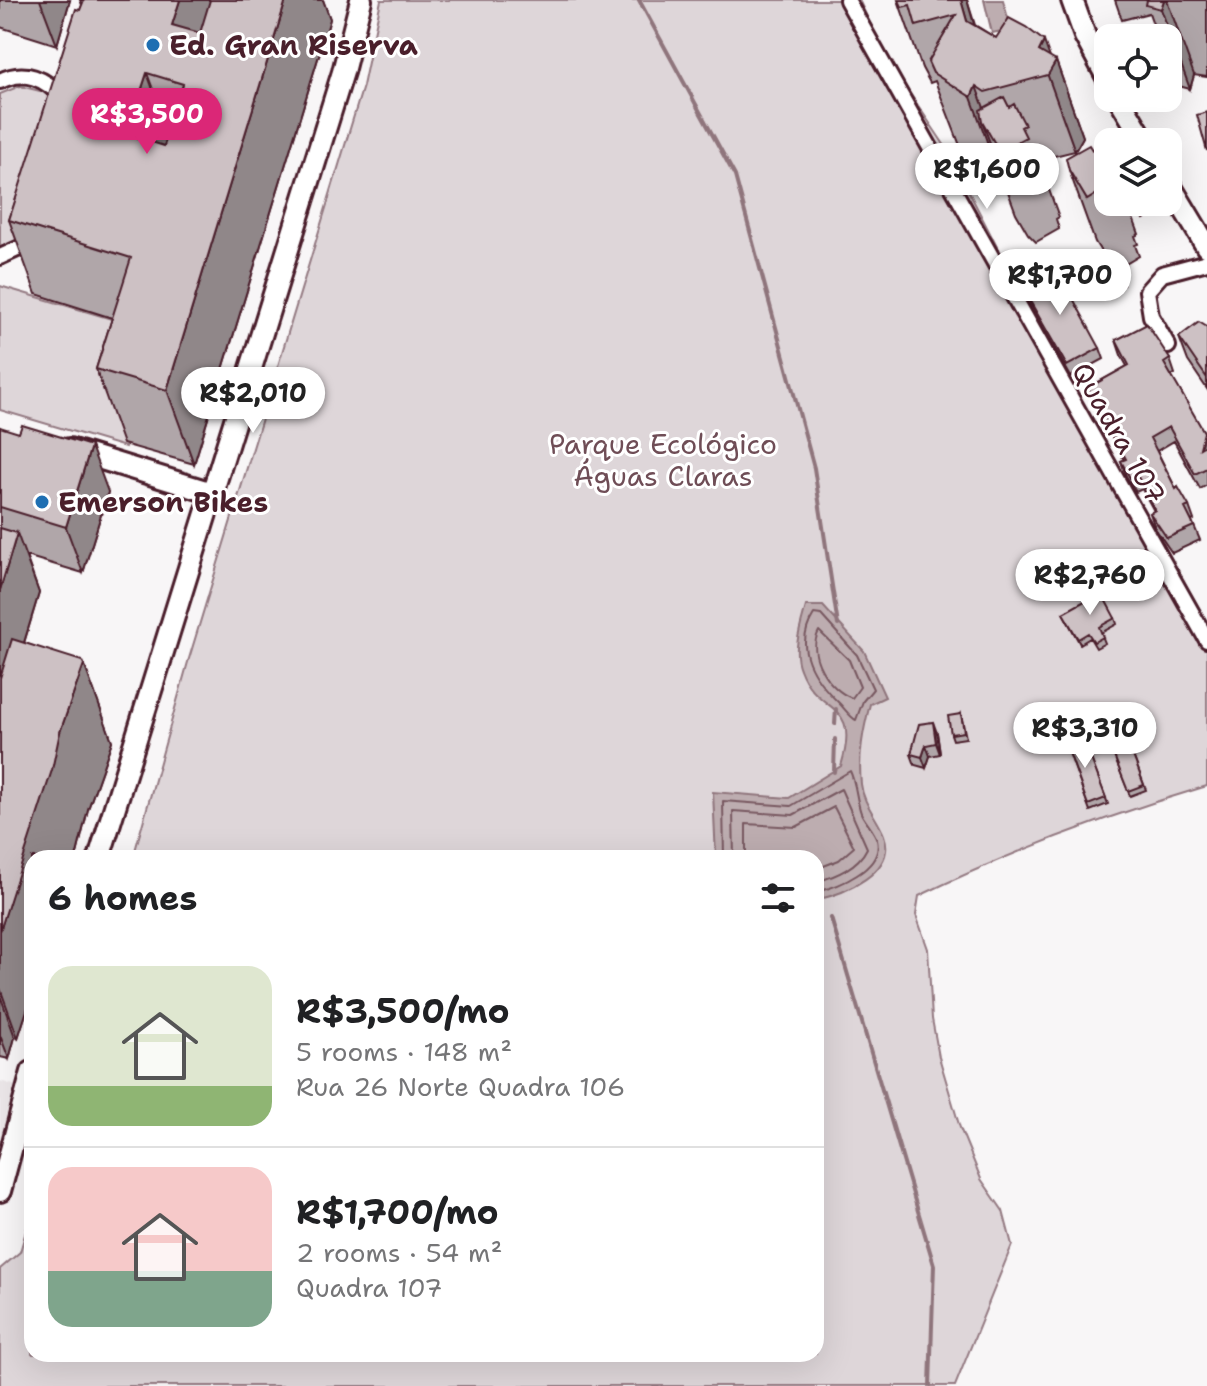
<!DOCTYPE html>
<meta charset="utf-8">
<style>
:root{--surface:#fff;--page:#f6f6f6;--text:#202124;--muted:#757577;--line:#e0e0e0;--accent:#db2777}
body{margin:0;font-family:"Shantell Sans",sans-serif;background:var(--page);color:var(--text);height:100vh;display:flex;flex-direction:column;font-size:30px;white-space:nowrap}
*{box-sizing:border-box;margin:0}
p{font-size:26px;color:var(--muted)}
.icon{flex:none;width:44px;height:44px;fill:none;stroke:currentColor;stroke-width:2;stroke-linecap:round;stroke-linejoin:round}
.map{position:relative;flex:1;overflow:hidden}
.drawer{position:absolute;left:24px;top:850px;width:800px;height:512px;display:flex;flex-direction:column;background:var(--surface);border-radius:24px;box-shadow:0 8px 32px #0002}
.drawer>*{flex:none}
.tools{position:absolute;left:1094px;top:24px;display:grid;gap:16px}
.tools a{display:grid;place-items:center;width:88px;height:88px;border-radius:16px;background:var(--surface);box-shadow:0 8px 32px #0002;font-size:40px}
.price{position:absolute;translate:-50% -68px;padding:0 18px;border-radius:28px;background:#fff;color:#222;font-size:26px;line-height:52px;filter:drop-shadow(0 2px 4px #0008)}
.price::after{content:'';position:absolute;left:50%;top:48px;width:24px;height:18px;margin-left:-12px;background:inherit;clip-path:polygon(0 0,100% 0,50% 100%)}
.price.active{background:var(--accent);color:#fff}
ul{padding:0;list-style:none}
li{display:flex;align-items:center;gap:24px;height:200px;padding:0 24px}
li+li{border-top:2px solid var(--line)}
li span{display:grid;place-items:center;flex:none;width:224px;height:160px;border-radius:24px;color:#555}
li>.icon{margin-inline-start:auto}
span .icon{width:96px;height:96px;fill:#fffc;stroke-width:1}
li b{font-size:34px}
h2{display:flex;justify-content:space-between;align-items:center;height:96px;padding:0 24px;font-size:34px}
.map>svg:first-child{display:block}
</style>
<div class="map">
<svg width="1207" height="1386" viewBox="0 0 1207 1386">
<rect width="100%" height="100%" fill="#f8f6f7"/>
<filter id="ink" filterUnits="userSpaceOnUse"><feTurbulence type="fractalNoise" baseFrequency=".0125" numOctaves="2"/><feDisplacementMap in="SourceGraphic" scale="16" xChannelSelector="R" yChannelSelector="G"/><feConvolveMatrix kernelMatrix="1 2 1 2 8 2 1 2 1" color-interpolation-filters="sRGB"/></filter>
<g filter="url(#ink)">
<!-- built -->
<path fill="#ebe6e8" d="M0 1081 20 1087 0 1148Z"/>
<!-- green -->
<path fill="#ded6d9" stroke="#947a82" stroke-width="2" d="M381 0H859L887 59 947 149 1014 280 1207 622V786C1109 815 1010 852 919 896L916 915 928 949 932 1019 939 1057 960 1128 981 1179 1003 1211 1012 1245 955 1386H0V1269L20 1252 32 1210V1354H816V858H133L188 662 363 86Z
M20 86 44 92 52 99 23 234 14 245 0 250V94Z
M0 286 159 333 125 447 0 410Z"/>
<!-- water -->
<path fill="#bdadb0" stroke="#8f747b" stroke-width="2" d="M984 0H1003L1011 29 992 33Z
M806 606H823L864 651 885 697 870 704C863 731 858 756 861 784 863 804 877 817 884 835 898 872 843 894 816 900V858H716L713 792 789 798 841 766C862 698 817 716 800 669 792 650 801 625 806 606Z"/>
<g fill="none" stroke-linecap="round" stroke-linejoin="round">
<!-- shore -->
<path stroke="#785860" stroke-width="2" d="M814 614 821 615 857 655 873 689 863 701 856 720C850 717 845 709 839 703 814 679 792 648 814 614Z
M819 631 849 660 860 687 852 698C829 690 806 655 819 631Z
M724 858 723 801 791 806 850 771C856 783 856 799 861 813 865 822 874 830 877 840 884 869 837 887 816 892
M734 858 733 811 793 815 841 789 867 848C858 867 836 876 816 882
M746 858V824L796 827 834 807 854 847 839 860 816 869"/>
<!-- stream -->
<path stroke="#8f747b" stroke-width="4" d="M639 0 735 176 814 468 838 625
M835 724 836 709
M834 772 835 739
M831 918 934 1265 930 1386"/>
<defs>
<path id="street" d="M847 0 1207 640
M0 81C24 69 46 78 62 98
M0 257 24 246 32 235
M1168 346 1151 316 1147 291 1162 274 1207 262"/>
<path id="secondary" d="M1072 0 1085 36 1108 79
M1119 98 1145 142
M1168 182 1207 247
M69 449 212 493
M99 858 343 72 361 0
M0 1191 32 1072"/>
</defs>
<!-- street casing -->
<use href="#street" stroke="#4a1f2b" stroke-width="20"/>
<!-- secondary casing -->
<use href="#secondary" stroke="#4a1f2b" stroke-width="26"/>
<!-- street -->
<use href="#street" stroke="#fff" stroke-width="14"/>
<!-- secondary -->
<use href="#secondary" stroke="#fff" stroke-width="20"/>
</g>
<!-- wall -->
<path fill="#b0a6a9" stroke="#4a1f2b" stroke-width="2" d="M0 0H70L57 45 0 27Z
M80 0H323L330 19 194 464 123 444 96 369 112 318 36 294 9 220 82 5Z
M898 0H967L975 25 996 38 1056 61 1083 137 1075 151 1038 160 1059 217 1056 219 1059 229 1036 242 1028 234 1016 213 1000 170 998 172 961 148 935 81 930 83 922 68Z
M1115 0H1207V77L1194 75 1190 89 1175 85 1168 65V38H1158L1149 13 1122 20Z
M1092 150 1108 155V202H1127L1139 234 1135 236 1138 244 1135 245 1139 256 1114 271 1121 280 1123 285 1106 295 1096 276 1113 271 1095 242 1069 170Z
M1135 202H1158L1161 209 1144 219Z
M1019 271 1042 284 1100 348 1104 359 1071 377 1030 304 1026 294 1029 293Z
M1207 327V389L1188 361 1179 337Z
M1116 340 1170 359 1175 374 1171 376 1207 440V485L1200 489 1174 441 1157 451 1176 489 1189 506 1194 520 1192 521 1200 540 1172 553 1155 528 1150 513 1154 511 1142 489 1136 492 1126 476 1121 461 1124 460 1093 402 1088 388 1127 366 1121 355Z
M0 427 108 492 83 573 26 556 39 593 24 643 84 664 112 741 88 809 76 858H32V995L18 1038 15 1037 9 1059 0 1057Z
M1063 613 1115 618 1117 624 1101 633 1105 643 1096 648 1090 638 1080 644Z
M961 714 966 738 953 740 951 734Z
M1120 721 1146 790 1130 796 1103 728Z
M937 733 940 754 930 756 926 768 915 765 911 754Z
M1082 735 1108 804 1090 811 1065 741Z"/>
<!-- shaded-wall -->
<path fill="#908789" stroke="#4a1f2b" stroke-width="2" d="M40 0H70L57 45Z
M180 0H217L204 39 172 25Z
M286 0H323L330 19 194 464 167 390Z
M961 0H967L993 90 967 21Z
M1164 0H1167L1194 75 1190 89 1161 9Z
M1044 41 1053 66 1056 61 1083 137 1075 151 1039 51Z
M147 73 174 147 154 208 127 134Z
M976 86 998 146 982 121 1000 170 998 172 971 97Z
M1204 432 1207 440V454L1200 448Z
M91 446 108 492 83 573 66 527Z
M17 533 39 593 5 705 0 691V590Z
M84 664 112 741 88 809 76 858H32V995L18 1038 0 988V931L60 732Z
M933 722 937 733 940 754 936 743Z
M926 745 930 756 926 768 922 757Z
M0 995 15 1037 9 1059 0 1035Z"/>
<!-- building -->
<path fill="#cdc1c4" stroke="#4a1f2b" stroke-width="2" fill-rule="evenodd" d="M84 0H180L172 25 200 33 210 0H286L167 390 96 369 131 258 9 220 76 9 80 10ZM147 73 183 84 164 146 127 134Z
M899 0H961L967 21 996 38 1009 18 1026 27 1044 41 1039 51 1056 61 1048 75 985 92 976 86 971 97 933 73 928 62 956 15 916 26 910 5 902 7Z
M1147 0H1164L1161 9 1146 5Z
M1004 97 1009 107 1014 104 1025 125 1021 127 1026 137 1002 150 994 142 982 121 980 110Z
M1207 112V151L1197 115Z
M1102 144 1108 155V174L1107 175 1108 187 1087 200 1069 170 1066 158 1089 145 1092 150Z
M1135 202H1158L1159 204 1142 213Z
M1031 264 1042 284 1059 280 1061 284 1064 282 1100 348 1067 366 1026 294 1031 293 1019 271Z
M1115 270 1121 280 1104 289 1096 276Z
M1199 322 1207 327V378L1179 337Z
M1147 324 1170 359 1164 363 1204 432 1200 448 1207 444V468L1195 474 1169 427 1150 438 1176 489 1178 487 1189 506 1185 508 1194 526 1167 538 1150 513 1155 510 1137 475 1130 478 1121 461 1126 459 1088 388 1129 365 1116 340Z
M22 425 91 446 66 527 0 507V427L19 433Z
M0 528 17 533 0 590Z
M1101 592 1115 618 1099 627 1103 637 1094 642 1088 633 1078 639 1063 613Z
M12 639 82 661 84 664 60 732 52 770 0 931V678Z
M961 714 964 732 951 734 948 716Z
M1120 721 1144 785 1128 791 1103 728Z
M933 722 936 743 926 745 922 757 911 754 919 724Z
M1082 735 1106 798 1088 805 1065 741Z"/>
</g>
<!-- markers -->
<g fill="#1f6fb2" stroke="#fff" stroke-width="3">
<circle cx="153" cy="45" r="8"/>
<circle cx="42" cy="502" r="8"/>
</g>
<g text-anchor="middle" stroke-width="6" stroke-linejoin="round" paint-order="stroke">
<!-- poi labels -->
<g font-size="28" font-weight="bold" fill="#4a1f2b" stroke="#fff" text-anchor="start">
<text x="169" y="55">Ed. Gran Riserva</text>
<text x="58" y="512">Emerson Bikes</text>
</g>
<!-- street labels -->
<g font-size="28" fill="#4a1f2b" stroke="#fff">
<text transform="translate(1119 433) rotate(60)" y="10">Quadra 107</text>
</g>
<!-- park labels -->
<g font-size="28" fill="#6f4d56" stroke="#fff">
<text x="663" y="454">Parque Ecológico<tspan x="663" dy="32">Águas Claras</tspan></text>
</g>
</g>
</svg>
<div class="tools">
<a><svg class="icon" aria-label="locate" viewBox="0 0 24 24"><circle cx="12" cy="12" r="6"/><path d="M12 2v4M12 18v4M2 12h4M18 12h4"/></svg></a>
<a><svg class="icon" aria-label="layers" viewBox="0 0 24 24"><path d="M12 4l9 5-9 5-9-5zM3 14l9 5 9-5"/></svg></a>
</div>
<b class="price active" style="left:147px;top:156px">R$3,500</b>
<b class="price" style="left:987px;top:211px">R$1,600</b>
<b class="price" style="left:1060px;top:317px">R$1,700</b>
<b class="price" style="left:253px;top:435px">R$2,010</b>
<b class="price" style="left:1090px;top:617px">R$2,760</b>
<b class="price" style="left:1085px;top:770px">R$3,310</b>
<section class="drawer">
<h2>6 homes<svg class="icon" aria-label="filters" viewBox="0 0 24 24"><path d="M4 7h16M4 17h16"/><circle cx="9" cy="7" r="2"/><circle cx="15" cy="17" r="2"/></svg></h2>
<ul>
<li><span style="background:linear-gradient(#dfe7d0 75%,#8fb573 0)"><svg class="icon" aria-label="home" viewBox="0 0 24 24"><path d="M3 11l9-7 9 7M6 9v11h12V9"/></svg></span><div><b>R$3,500/mo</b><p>5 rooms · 148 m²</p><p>Rua 26 Norte Quadra 106</p></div></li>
<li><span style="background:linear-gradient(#f6c9c9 65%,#7fa58c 0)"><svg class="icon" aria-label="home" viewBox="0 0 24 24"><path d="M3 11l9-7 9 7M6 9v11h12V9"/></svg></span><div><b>R$1,700/mo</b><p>2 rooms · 54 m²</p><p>Quadra 107</p></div></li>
</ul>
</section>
</div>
